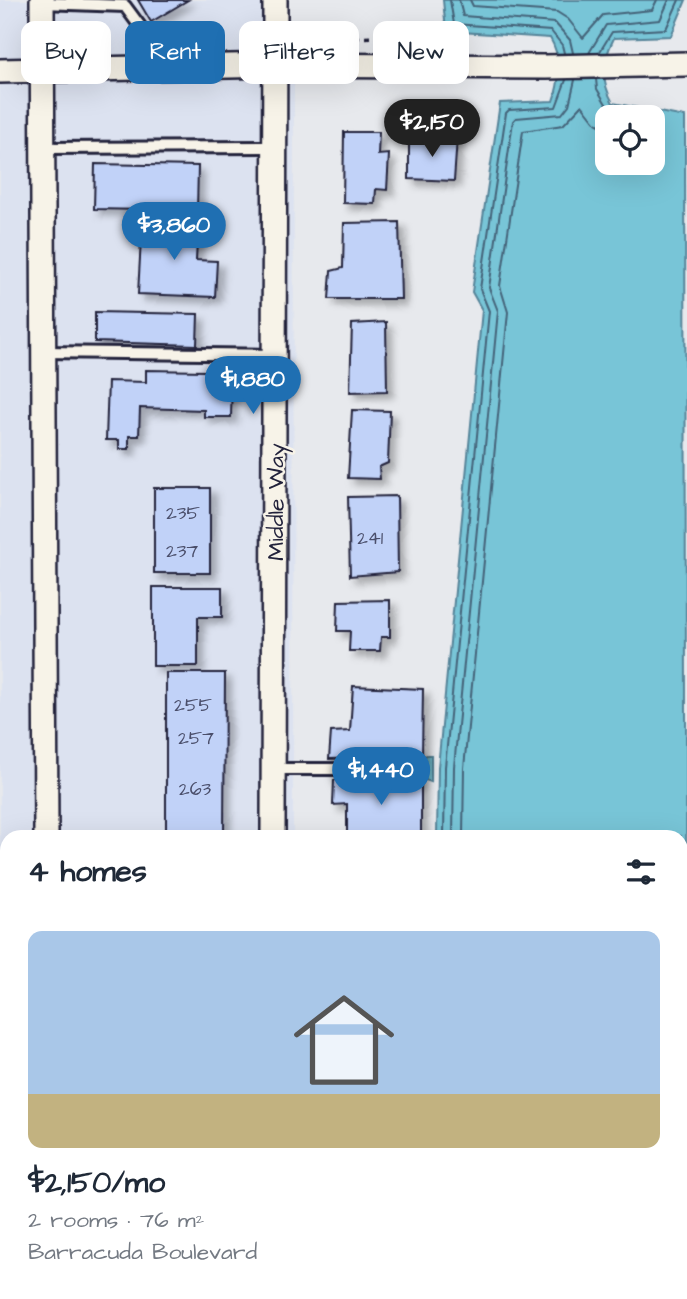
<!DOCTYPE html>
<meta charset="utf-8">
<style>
:root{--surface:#fff;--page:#f2f2f3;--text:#1f2937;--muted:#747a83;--accent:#1f6fb2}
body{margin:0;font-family:"Architects Daughter",sans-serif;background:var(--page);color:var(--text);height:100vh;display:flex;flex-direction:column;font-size:26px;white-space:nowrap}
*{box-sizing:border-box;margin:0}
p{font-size:23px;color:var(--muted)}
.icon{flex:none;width:38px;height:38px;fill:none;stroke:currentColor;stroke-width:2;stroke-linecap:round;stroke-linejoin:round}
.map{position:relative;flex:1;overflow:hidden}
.sheet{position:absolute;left:0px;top:830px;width:688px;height:471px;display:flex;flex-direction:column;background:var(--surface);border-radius:21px 21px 0 0;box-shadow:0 7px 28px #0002}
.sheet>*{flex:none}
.guide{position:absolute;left:21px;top:21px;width:646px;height:63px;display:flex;gap:14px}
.buttons{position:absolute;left:595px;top:105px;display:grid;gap:14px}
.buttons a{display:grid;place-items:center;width:70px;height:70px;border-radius:14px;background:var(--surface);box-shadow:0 7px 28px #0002;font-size:35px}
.price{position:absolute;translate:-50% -60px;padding:0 16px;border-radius:24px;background:var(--accent);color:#fff;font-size:23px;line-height:46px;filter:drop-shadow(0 2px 4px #0008)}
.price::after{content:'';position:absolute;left:50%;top:42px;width:21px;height:16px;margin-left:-10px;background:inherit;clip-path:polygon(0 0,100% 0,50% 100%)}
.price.selected{background:#222;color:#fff}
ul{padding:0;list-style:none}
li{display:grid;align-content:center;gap:14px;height:371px;padding:0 28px}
li span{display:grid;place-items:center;height:217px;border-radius:14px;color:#555}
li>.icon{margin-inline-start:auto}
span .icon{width:126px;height:126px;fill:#fffc;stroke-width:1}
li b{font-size:30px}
h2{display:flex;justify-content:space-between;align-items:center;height:84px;padding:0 28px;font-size:30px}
.pill{padding:0 24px;border-radius:14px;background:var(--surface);box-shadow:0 7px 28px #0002;font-size:24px;line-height:63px}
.pill.selected{background:var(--accent);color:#fff}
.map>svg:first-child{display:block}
</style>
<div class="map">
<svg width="687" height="1299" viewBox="0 0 687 1299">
<defs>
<filter id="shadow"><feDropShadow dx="6" dy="6" stdDeviation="3.5" flood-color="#0004"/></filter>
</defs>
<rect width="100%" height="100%" fill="#e7e9ed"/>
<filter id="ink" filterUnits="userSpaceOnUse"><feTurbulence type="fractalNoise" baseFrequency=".0143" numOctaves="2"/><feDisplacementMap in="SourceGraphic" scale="14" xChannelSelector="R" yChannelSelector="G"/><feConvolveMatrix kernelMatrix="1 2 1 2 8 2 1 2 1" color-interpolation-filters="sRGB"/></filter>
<g filter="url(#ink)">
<!-- built -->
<path fill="#dce2f0" d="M0 0H285L286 31H294L293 836H7V864H0Z"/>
<!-- water -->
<path fill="#78c5d7" stroke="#568499" stroke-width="2" fill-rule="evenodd" d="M443 0H686L671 36 614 38C602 62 600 79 613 103L685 117 687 1299H445V1293H681V836H437L438 767 482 310 472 292 500 103 553 101C561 80 561 56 550 38L446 31ZM607 117H653V163H607Z
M427 755H431V782L407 773 405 768 409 762Z"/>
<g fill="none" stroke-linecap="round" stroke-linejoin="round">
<!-- shore -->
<path stroke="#446379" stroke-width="2" d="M450 0 454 24 551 31 562 45 564 53
M459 0 463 16 555 23 570 40 573 53
M470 0 473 6 557 12 568 19 583 38 603 15 652 10 657 0
M589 53 606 25 660 20 669 0
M599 53 612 32 666 29 679 0
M596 79 597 89 609 109 650 117
M444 836 445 767 489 311 480 289 506 113 509 110 556 107 566 80
M453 836 454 767 498 311 489 288 513 121 516 118 562 114 569 105 575 80
M463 836 464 768 508 312 500 286 523 131 563 125 582 105 596 123 607 129"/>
</g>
<!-- building -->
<path fill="#c1d2f8" stroke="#22223b" stroke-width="2" filter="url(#shadow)" d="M138 0H188L151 22Z
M344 132H379L378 155 389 154 387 190 376 189 375 204 343 203Z
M409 137 457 138 454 181 409 179Z
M95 164 198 166 197 211 94 209Z
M142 221 198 224 196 260 217 261 215 297 138 294Z
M399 222 401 299H329L331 271 343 268 344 223Z
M95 312 198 314 197 345 95 342Z
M386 322 387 391 350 392 352 324Z
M146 370 206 371V381H232L231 417H204V410L140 408 139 436H129V449H119V440H106L108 381 146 382Z
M352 410 390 411 388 463 379 467 380 479 348 478Z
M154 488H210V573H154Z
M397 496 398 572 350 576 348 497Z
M153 587H222V617H198V666H153Z
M390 600V637H381L380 651H349L350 631H337L338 601Z
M166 673H225L224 836H166Z
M353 686 423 689 422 757 329 759 331 732 350 731Z
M421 779V836H347V804L333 805 334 780Z
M111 1293H154V1299H112Z"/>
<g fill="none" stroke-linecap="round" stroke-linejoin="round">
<defs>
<path id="lane" d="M42 3 125 6 170 67
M42 148 275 147
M43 352 275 355
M274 769H379"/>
<path id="street" d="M42 0 46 836
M0 71 275 65 546 67 687 64
M273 836 275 0
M0 876H7
M47 1293V1299"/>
</defs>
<!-- lane casing -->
<use href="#lane" stroke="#22223b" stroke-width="16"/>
<!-- street casing -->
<use href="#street" stroke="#22223b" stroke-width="28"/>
<!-- path -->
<path stroke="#22223b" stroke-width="3.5" stroke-dasharray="5 5" stroke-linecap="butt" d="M295 38 414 37 426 43"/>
<!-- lane -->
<use href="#lane" stroke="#f7f3e8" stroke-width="10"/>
<!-- street -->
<use href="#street" stroke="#f7f3e8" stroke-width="23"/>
</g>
</g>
<g text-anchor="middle" stroke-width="5" stroke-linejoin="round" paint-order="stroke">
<!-- number labels -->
<g font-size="19" fill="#4a4e6a">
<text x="183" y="519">235</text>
<text x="370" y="544">241</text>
<text x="182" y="557">237</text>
<text x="193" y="711">255</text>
<text x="196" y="744">257</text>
<text x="195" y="795">263</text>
</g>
<!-- street labels -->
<g font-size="23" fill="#22223b" stroke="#f7f3e8">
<text transform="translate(275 502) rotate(-90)" y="8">Middle Way</text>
</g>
</g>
</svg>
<div class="buttons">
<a><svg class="icon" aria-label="locate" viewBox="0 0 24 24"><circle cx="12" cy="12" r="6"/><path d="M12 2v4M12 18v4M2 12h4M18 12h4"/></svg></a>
</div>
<b class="price selected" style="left:432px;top:159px">$2,150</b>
<b class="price" style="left:174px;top:262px">$3,860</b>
<b class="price" style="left:253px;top:416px">$1,880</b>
<b class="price" style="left:381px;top:807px">$1,440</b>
<div class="guide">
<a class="pill">Buy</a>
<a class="pill selected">Rent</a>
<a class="pill">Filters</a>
<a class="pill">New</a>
</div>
<section class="sheet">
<h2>4 homes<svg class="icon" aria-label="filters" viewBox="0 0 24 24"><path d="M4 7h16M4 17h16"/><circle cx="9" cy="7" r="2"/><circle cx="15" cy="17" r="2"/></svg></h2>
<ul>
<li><span style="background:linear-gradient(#a9c7e8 75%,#c2b280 0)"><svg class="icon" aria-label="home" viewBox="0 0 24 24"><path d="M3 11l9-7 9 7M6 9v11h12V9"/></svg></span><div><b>$2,150/mo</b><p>2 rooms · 76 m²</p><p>Barracuda Boulevard</p></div></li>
</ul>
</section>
</div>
